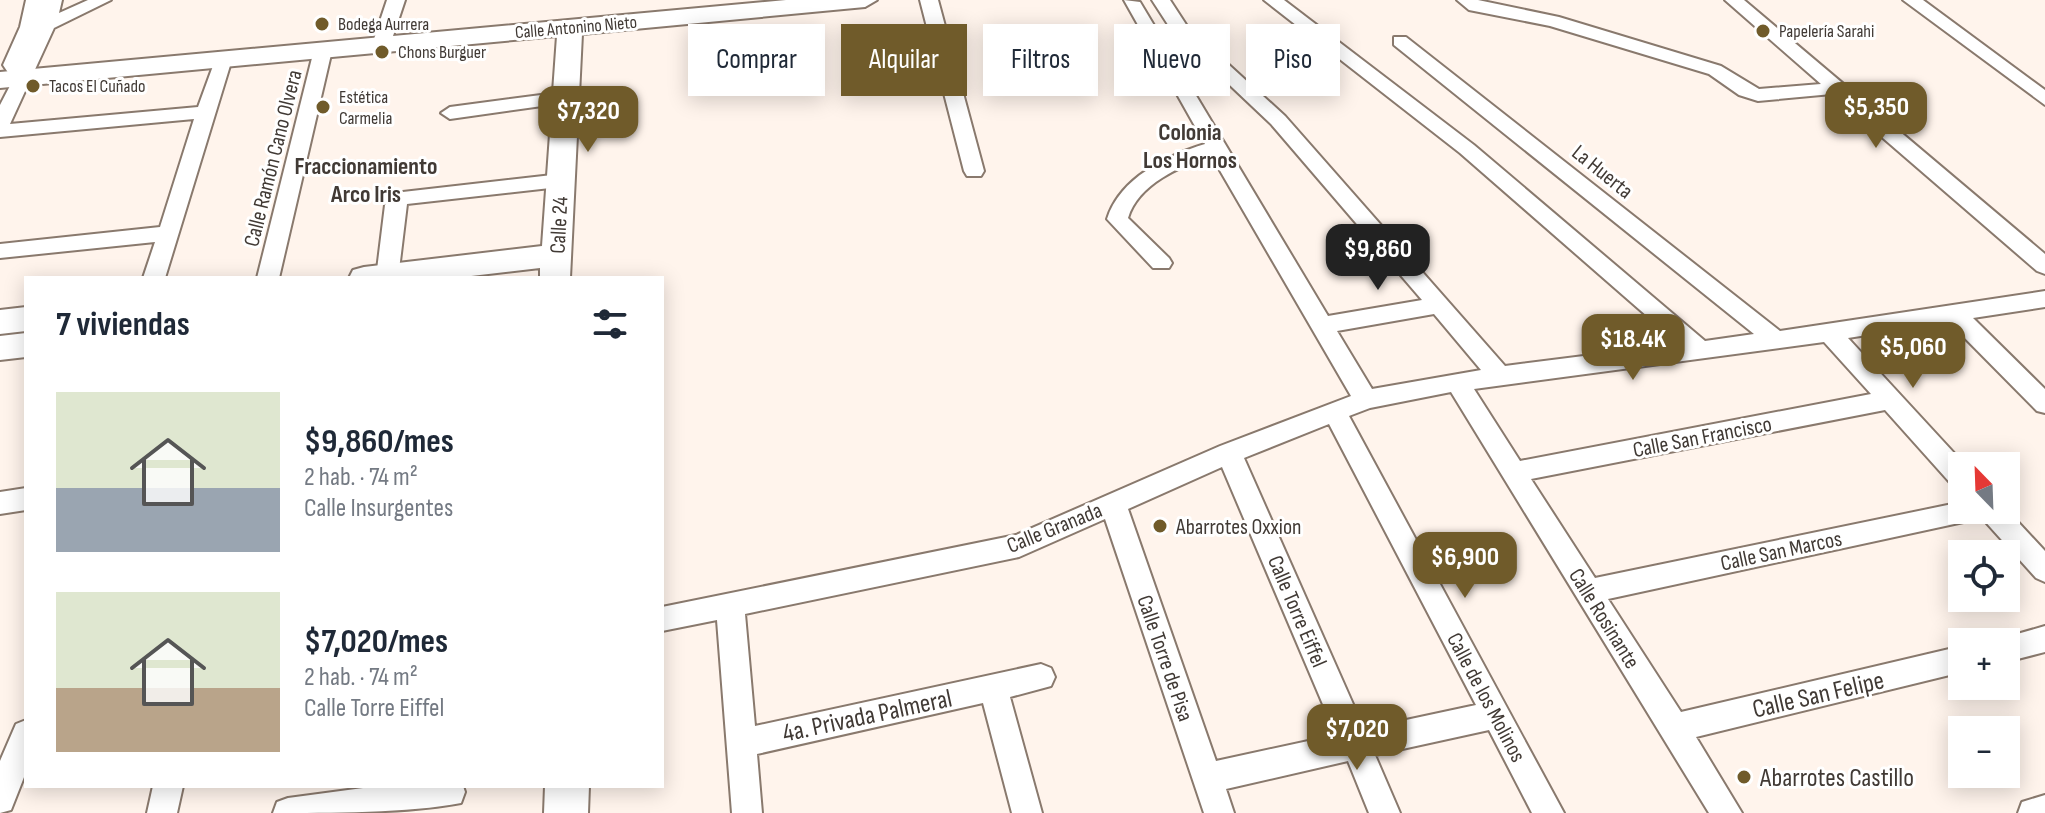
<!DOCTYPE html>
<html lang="es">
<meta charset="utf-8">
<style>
:root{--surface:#fff;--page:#f2f2f3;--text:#1f2937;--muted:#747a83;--accent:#705b2a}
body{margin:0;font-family:"Sofia Sans Condensed",sans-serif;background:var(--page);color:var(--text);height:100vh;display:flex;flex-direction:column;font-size:30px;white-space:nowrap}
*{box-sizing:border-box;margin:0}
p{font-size:26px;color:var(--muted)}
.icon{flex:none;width:44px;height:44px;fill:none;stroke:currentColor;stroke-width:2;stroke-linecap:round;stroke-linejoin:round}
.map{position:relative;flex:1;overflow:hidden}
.drawer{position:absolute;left:24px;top:276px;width:640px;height:512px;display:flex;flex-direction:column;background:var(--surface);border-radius:0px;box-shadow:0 4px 20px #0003}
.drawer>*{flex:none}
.hud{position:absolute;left:688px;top:24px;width:760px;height:72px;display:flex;gap:16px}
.needle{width:52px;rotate:337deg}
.controls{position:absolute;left:1948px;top:452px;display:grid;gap:16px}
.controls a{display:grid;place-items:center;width:72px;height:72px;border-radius:0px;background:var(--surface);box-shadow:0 4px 20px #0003;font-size:40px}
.price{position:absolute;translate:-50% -68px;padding:0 18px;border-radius:16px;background:var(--accent);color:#fff;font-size:26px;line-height:52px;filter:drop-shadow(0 2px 4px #0008)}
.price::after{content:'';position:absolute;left:50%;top:48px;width:24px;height:18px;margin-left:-12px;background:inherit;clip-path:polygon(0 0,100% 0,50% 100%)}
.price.selected{background:#222;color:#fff}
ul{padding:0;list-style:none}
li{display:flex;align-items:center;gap:24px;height:200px;padding:0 32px}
li span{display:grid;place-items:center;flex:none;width:224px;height:160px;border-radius:0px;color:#555}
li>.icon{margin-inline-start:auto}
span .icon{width:96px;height:96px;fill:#fffc;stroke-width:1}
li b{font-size:34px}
h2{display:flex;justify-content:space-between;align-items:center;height:96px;padding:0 32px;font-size:34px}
.tag{padding:0 28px;border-radius:0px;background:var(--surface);box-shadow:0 4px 20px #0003;font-size:28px;line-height:72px}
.tag.selected{background:var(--accent);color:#fff}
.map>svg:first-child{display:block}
</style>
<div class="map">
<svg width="2045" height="813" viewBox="0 0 2045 813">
<rect width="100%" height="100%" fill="#fff4ec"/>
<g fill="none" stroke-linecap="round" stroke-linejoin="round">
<defs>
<path id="street" d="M26 0H44L39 22 44 0H62L59 13 88 0H111L54 28 10 124 198 107 217 55H229L232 59 165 278H143L155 242 0 258V244L160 227 194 119 0 137V105L13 80 3 65 20 27Z
M387 0H405L390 45 381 50 372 45Z
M920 0H938L984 171 981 176H967L964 171Z
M1124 0 1140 2 1328 316 1422 300 1271 124 1216 72 1187 54 1152 0H1170L1200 46 1228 64 1285 116 1505 366 1679 344 1460 153 1264 0H1284L1474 145 1705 341 1754 334 1394 45V37H1406L1780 331 2045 291V307L1973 318 2045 389V413L2037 411 1949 322 1848 338 1966 466H1962V489L1953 486 1885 410 1531 479 1595 578 1962 502V510L2006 509 2045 551V582L2036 578 1982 518 1608 599 1681 712 1962 646V672L1696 737 1742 813H1709L1451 392 1370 408 1349 416 1564 813H1532L1489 730 1375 755 1400 813H1369L1348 761 1226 789 1234 813H1204L1105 519 1019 557 745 614 755 726 1041 664 1051 668 1055 677 1051 686 1010 697 1042 813H1012L983 703 757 754 762 813H732L717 620 662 631V607L1016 535 1220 446 1351 396 1211 155C1181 166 1138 184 1128 218L1169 258 1172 263 1169 268H1153L1107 219C1120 178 1166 156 1205 144ZM1434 314 1481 370 1372 389 1337 331ZM1824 342 1871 394 1520 461 1474 389ZM1329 424 1476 705 1364 729 1244 458ZM1222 467 1336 735 1216 761 1128 509Z
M1457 0H1478L1559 17 1721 66 1759 89 1821 84 1725 0H1744L2045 254V274L2037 271 1832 94 1758 101 1739 95 1709 74 1550 26 1469 10Z
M1903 0H1923L2045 90V105Z
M323 45 332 50 279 278H257L314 50Z
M564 92 571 94V102L450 119 441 113 450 107Z
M561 174 568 176 571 181 568 186 407 204 398 278H376L385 205 394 193Z
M26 488V510L0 514V492Z
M2045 626V652L2006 662V642L1996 640Z
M26 720V772L11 810 0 813V761L16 724Z
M153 786H183L177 813H147Z
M378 786H463L465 792 461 803C410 813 328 813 273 813L277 802 288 798Z
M2045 795V813H2018L2022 802Z"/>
<path id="secondary" d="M786 0H877L865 7 582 34 570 278H540V268L454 278H349L353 270 364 267 542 246 557 36 0 88V72Z
M26 307V331L0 334V310Z
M26 333V357L0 360V336Z
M545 786H589L588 813H544Z"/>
</defs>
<!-- street casing -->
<use href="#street" stroke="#89796d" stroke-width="4"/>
<!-- secondary casing -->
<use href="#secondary" stroke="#89796d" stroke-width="4"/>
<!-- street -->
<use href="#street" fill="#fff" fill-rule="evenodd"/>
<!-- secondary -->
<use href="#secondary" fill="#fff" fill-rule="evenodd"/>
</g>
<!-- markers -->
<g fill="#705b2a" stroke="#fff" stroke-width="3">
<circle cx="322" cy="24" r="8"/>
<circle cx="1763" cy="31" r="8"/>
<circle cx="382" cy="52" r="8"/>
<circle cx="33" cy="86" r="8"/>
<circle cx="323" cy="107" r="8"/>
<circle cx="1160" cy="526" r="8"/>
<circle cx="1744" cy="777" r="8"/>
</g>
<g text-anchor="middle" stroke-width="6" stroke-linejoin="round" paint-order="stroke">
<!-- far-poi labels -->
<g font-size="18" fill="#413a35" stroke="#fff" text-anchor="start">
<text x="338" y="30">Bodega Aurrera</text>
<text x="1779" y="37">Papelería Sarahi</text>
<text x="398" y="58">Chons Burguer</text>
<text x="49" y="92">Tacos El Cuñado</text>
<text x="339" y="103">Estética<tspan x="339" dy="21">Carmelia</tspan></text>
</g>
<!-- far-street labels -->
<g font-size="18" fill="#413a35" stroke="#fff">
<text transform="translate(576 27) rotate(-5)" y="6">Calle Antonino Nieto</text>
</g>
<!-- street labels -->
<g font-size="22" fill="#413a35" stroke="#fff">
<text transform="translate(272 158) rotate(-76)" y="8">Calle Ramón Cano Olvera</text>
<text transform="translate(1603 171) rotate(39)" y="8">La Huerta</text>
<text transform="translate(558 225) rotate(-87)" y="8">Calle 24</text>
<text transform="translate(1702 436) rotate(-11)" y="8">Calle San Francisco</text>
<text transform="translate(1054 527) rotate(-22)" y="8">Calle Granada</text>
<text transform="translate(1781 550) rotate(-12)" y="8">Calle San Marcos</text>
<text transform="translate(1298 611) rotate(67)" y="8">Calle Torre Eiffel</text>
<text transform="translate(1605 618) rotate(58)" y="8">Calle Rosinante</text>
<text transform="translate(1166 658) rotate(71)" y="8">Calle Torre de Pisa</text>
<text transform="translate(1487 697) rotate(62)" y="8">Calle de los Molinos</text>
</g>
<!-- poi labels -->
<g font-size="22" fill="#413a35" stroke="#fff" text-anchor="start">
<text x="1176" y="534">Abarrotes Oxxion</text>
</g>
<!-- neighbourhood labels -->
<g font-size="24" font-weight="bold" fill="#413a35" stroke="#fff">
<text x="1190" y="140">Colonia<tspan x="1190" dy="28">Los Hornos</tspan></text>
<text x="366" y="174">Fraccionamiento<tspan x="366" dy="28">Arco Iris</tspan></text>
</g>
<!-- near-street labels -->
<g font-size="26" fill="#413a35" stroke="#fff">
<text transform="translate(1818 694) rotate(-13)" y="9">Calle San Felipe</text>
<text transform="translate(867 715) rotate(-12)" y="9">4a. Privada Palmeral</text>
</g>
<!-- near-poi labels -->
<g font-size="26" fill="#413a35" stroke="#fff" text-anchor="start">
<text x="1760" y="786">Abarrotes Castillo</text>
</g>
</g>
</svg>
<div class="controls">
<a><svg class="needle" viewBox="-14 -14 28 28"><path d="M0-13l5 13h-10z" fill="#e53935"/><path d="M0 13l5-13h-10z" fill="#747a83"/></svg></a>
<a><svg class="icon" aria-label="locate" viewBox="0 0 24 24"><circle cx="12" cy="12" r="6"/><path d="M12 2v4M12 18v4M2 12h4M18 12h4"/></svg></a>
<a>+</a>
<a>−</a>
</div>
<b class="price" style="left:1876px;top:150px">$5,350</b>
<b class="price" style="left:588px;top:154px">$7,320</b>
<b class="price selected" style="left:1378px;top:292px">$9,860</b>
<b class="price" style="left:1633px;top:382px">$18.4K</b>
<b class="price" style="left:1913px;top:390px">$5,060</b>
<b class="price" style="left:1465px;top:600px">$6,900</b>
<b class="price" style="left:1357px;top:772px">$7,020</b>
<div class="hud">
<a class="tag">Comprar</a>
<a class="tag selected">Alquilar</a>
<a class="tag">Filtros</a>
<a class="tag">Nuevo</a>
<a class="tag">Piso</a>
</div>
<section class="drawer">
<h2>7 viviendas<svg class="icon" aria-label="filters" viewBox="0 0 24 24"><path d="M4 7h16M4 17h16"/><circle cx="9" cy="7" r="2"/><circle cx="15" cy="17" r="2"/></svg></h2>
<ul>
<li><span style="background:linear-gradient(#dfe7d0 60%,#9aa5b1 0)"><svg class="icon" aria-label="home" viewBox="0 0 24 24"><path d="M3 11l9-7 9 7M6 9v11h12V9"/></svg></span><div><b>$9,860/mes</b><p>2 hab. · 74 m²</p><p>Calle Insurgentes</p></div></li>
<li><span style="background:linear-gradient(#dfe7d0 60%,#b9a48a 0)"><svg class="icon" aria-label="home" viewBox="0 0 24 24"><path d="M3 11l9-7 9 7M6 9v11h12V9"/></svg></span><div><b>$7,020/mes</b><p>2 hab. · 74 m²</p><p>Calle Torre Eiffel</p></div></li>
</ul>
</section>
</div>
